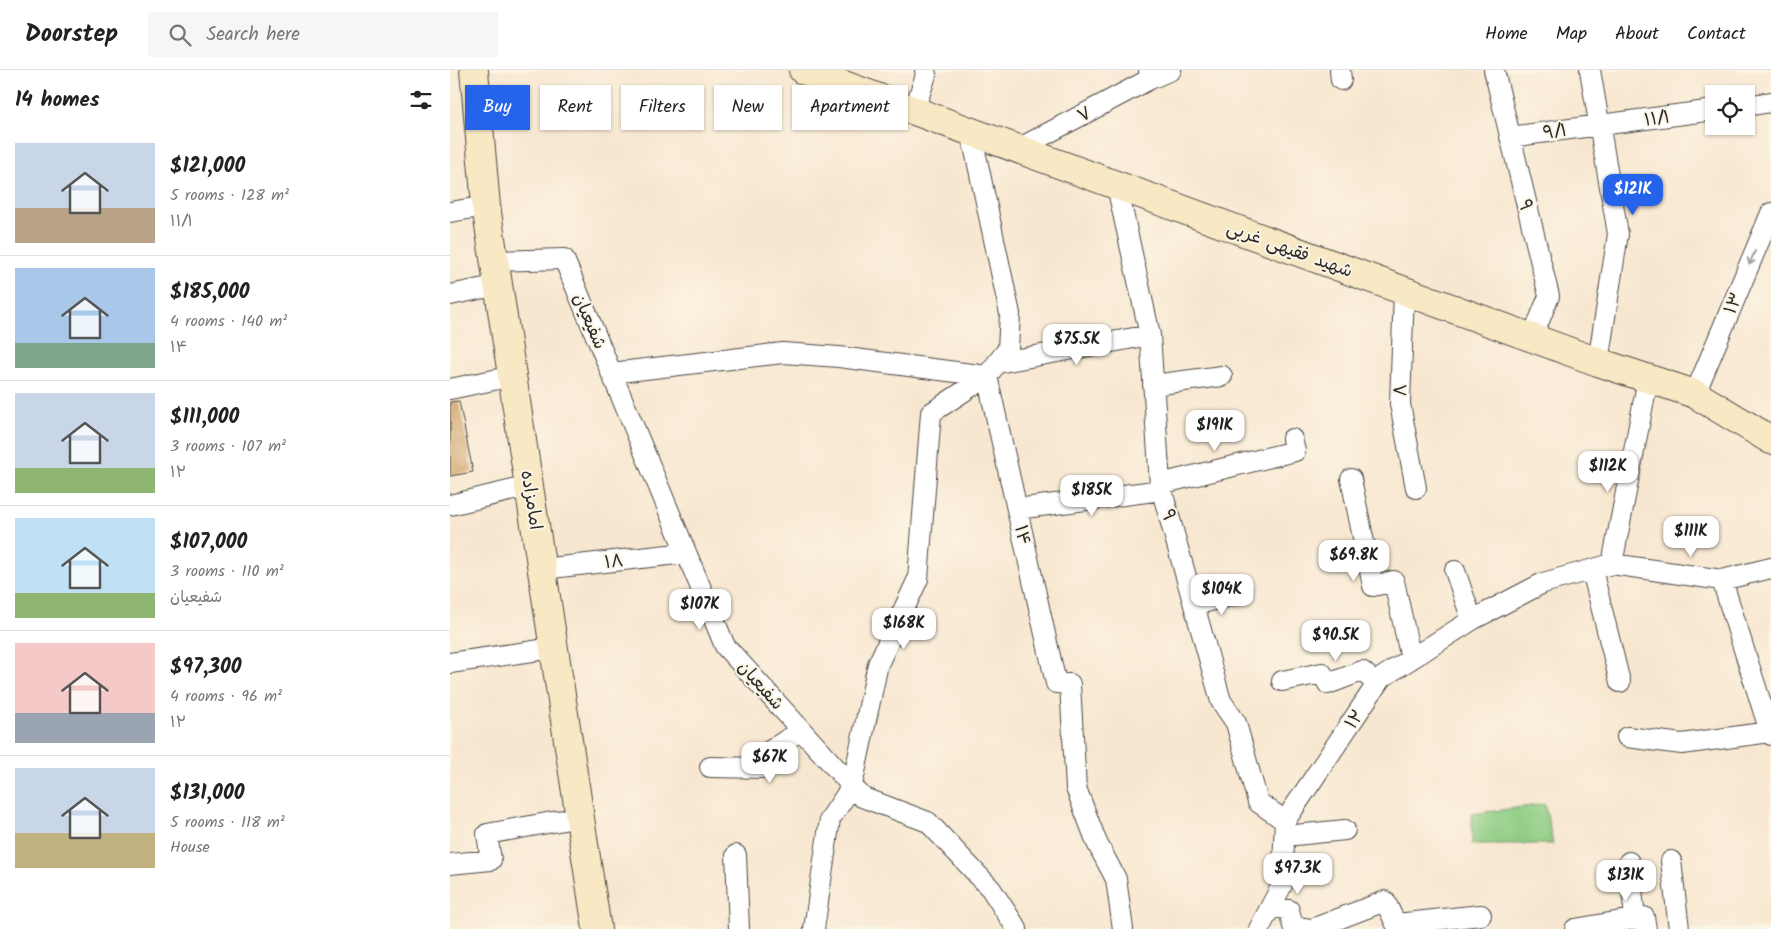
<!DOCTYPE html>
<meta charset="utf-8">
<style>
:root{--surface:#fff;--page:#f6f6f6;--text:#222;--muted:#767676;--line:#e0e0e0;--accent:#2563eb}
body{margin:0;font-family:Kalam,"Playpen Sans Arabic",sans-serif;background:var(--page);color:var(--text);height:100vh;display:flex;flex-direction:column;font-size:19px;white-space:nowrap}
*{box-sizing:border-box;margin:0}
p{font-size:16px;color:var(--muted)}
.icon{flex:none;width:28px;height:28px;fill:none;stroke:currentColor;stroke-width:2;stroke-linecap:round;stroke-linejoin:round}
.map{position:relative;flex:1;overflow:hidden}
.panel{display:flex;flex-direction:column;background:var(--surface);width:450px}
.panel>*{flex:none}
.guide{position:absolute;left:15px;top:15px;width:475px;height:45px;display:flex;gap:10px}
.controls{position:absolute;left:1255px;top:15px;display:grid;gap:10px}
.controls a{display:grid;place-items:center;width:50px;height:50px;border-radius:0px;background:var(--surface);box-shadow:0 1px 4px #0004;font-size:25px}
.price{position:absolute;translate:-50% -42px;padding:0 11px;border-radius:10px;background:#fff;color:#222;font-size:16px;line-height:32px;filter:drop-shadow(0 1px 2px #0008)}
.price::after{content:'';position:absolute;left:50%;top:30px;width:15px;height:11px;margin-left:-8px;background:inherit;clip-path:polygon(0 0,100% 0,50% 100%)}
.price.selected{background:var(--accent);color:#fff}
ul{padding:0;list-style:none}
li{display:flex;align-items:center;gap:15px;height:125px;padding:0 15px}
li+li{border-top:1px solid var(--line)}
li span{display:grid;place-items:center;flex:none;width:140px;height:100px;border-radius:0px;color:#555}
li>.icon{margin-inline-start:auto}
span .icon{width:60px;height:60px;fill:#fffc;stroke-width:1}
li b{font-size:21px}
h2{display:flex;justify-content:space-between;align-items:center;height:60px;padding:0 15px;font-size:21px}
.tag{padding:0 18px;border-radius:0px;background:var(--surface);box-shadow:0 1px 4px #0004;font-size:18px;line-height:45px}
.tag.selected{background:var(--accent);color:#fff}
header{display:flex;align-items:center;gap:30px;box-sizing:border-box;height:70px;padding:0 25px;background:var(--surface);border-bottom:1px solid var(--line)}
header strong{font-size:24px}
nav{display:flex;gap:28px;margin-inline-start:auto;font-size:18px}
.search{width:350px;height:45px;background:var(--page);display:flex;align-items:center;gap:12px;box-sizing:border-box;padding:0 18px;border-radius:0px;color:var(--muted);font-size:19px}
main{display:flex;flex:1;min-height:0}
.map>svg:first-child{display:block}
</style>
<header>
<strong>Doorstep</strong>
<div class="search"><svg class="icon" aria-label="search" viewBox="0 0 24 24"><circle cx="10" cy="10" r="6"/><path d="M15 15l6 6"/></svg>Search here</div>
<nav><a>Home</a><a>Map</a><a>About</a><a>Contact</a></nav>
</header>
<main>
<section class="panel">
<h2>14 homes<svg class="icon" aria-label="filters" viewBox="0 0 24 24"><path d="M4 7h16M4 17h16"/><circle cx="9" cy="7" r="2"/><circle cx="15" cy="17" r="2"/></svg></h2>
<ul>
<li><span style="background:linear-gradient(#c9d6e8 65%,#b9a48a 0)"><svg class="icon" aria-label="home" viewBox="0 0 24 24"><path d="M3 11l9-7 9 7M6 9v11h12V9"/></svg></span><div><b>$121,000</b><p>5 rooms · 128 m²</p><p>۱۱/۱</p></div></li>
<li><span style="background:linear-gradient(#a9c7e8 75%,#7fa58c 0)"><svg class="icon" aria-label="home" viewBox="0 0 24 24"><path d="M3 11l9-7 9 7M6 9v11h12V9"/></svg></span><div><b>$185,000</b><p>4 rooms · 140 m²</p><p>۱۴</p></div></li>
<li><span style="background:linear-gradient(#c9d6e8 75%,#8fb573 0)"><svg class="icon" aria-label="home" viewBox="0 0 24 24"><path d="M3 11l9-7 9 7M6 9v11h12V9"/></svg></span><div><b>$111,000</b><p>3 rooms · 107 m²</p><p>۱۲</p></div></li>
<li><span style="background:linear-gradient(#bfe0f5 75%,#8fb573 0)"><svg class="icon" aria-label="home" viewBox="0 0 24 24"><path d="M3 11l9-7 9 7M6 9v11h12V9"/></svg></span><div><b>$107,000</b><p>3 rooms · 110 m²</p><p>شفیعیان</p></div></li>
<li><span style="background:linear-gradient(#f6c9c9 70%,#9aa5b1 0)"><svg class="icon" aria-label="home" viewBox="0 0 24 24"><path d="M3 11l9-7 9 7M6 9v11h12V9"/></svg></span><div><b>$97,300</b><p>4 rooms · 96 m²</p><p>۱۲</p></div></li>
<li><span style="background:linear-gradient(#c9d6e8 65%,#c2b280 0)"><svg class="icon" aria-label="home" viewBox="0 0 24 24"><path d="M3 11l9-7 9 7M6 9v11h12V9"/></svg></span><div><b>$131,000</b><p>5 rooms · 118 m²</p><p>House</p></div></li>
</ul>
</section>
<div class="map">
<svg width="1321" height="859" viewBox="0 0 1321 859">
<rect width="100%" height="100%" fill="#fcf5e5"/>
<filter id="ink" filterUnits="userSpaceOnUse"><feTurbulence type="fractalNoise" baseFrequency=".02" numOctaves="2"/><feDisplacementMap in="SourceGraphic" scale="10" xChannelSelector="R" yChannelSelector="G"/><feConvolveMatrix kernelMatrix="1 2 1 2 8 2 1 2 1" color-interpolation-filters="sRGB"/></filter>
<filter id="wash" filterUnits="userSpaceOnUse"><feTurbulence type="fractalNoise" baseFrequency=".0096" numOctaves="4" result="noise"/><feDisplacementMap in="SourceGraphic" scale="20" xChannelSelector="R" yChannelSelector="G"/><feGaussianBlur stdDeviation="1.12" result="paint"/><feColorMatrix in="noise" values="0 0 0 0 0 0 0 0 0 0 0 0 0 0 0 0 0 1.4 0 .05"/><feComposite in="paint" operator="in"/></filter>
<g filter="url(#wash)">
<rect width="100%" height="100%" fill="#f8e7d0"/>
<!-- green -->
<path fill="#8dcc83" stroke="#5c7c57" d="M1095 734 1103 774H1022V744Z"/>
<g id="blocks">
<!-- building -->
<path fill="#cda069" d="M9 331 23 402 0 406V332Z"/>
</g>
</g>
<g filter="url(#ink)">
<use href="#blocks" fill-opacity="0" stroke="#4a4744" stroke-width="1"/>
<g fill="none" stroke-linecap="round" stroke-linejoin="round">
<defs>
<path id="street" d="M890 0 891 10
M1044 0 1099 226 1082 268
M1140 0 1168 164 1148 292
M700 9 721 0
M1296 36 1321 32
M464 41 476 5 475 0
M521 62 560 244 558 279 537 306 606 613 620 614 626 718 647 773 666 809 673 859
M1060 67 1264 40
M568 79 700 9 699 0
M667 116 700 265 710 414 771 631 786 653 808 732 835 751
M0 142 36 136
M45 191 114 189 275 576 412 727 478 752 541 819 567 859
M954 221 950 334 966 418
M0 225 49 215
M547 293 700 265
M161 303 333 283 389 287 537 306
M703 315 772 306
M0 319 63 306
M1245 324 1321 143
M901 409 923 516 944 511 961 589
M710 414 845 381 842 369
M0 435 80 416
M567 439 712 420
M1162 494 1272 510 1321 498
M92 499 236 483
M1142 500 1170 612
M1005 501 1022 550
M1272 510 1321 665
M744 535 792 523
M0 593 104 578
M832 611 872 603 878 614 912 601 927 614
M1177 667 1232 674 1320 662
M260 697 313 698 311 687 351 660
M835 766 895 760
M286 785 289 859
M1221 791 1229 859
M1179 792 1185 848
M0 794 41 790 37 764 130 747
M821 836 839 840 843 856 861 859
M364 859 380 749 402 716 428 594 468 509 481 343 537 306
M809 859 832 815 835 751 931 608 1022 550 1093 513 1162 494 1198 309
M862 859 935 831 946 854 1031 845
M1125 859 1194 847 1196 859"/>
<path id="secondary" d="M24 0 36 136 147 859
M353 0 1148 292 1245 324 1321 370"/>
</defs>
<!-- street casing -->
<use href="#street" stroke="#4a4744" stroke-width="22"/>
<!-- secondary casing -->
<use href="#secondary" stroke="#4a4744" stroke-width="30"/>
<!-- street -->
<use href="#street" stroke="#fff" stroke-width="20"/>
<!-- secondary -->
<use href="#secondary" stroke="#f8e8c3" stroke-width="28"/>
</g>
<!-- one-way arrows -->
<defs><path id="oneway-shaft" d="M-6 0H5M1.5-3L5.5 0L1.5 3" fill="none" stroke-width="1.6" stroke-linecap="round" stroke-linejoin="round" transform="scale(1.25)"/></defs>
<use stroke="#a0a0a0" href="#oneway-shaft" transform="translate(1302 188) rotate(113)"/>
</g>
<g text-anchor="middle" stroke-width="4" stroke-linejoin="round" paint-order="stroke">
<!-- street labels -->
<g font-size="18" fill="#2b2b2b" stroke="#fcf5e5">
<text transform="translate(634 44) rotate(-28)" y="6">۷</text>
<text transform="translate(1207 48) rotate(-8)" y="6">۱۱/۱</text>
<text transform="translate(1105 61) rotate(-8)" y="6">۹/۱</text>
<text transform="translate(1076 135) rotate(76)" y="6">۹</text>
<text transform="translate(840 179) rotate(20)" y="6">شهید فقیهی غربی</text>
<text transform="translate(1283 233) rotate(-67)" y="6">۱۳</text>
<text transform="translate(140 251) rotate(67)" y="6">شفیعیان</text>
<text transform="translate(950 320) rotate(-89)" y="6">۸</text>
<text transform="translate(82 430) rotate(81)" y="6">امامزاده</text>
<text transform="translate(719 445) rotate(75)" y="6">۹</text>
<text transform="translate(573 465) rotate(77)" y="6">۱۴</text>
<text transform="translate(164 491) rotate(-6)" y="6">۱۸</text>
<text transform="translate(311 615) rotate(48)" y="6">شفیعیان</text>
<text transform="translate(904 649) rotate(-56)" y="6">۱۲</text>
</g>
</g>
</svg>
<div class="controls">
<a><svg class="icon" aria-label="locate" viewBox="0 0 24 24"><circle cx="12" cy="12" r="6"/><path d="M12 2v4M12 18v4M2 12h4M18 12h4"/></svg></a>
</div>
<b class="price selected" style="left:1183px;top:146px">$121K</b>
<b class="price" style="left:627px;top:296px">$75.5K</b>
<b class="price" style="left:765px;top:382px">$191K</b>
<b class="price" style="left:1158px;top:423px">$112K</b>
<b class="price" style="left:642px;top:447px">$185K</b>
<b class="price" style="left:1241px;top:488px">$111K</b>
<b class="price" style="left:904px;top:512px">$69.8K</b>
<b class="price" style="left:772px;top:546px">$104K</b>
<b class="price" style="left:250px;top:561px">$107K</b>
<b class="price" style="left:454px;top:580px">$168K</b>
<b class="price" style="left:886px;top:592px">$90.5K</b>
<b class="price" style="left:320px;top:714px">$67K</b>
<b class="price" style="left:848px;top:825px">$97.3K</b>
<b class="price" style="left:1176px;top:832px">$131K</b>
<div class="guide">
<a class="tag selected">Buy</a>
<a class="tag">Rent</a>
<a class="tag">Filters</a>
<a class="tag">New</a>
<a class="tag">Apartment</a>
</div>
</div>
</main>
